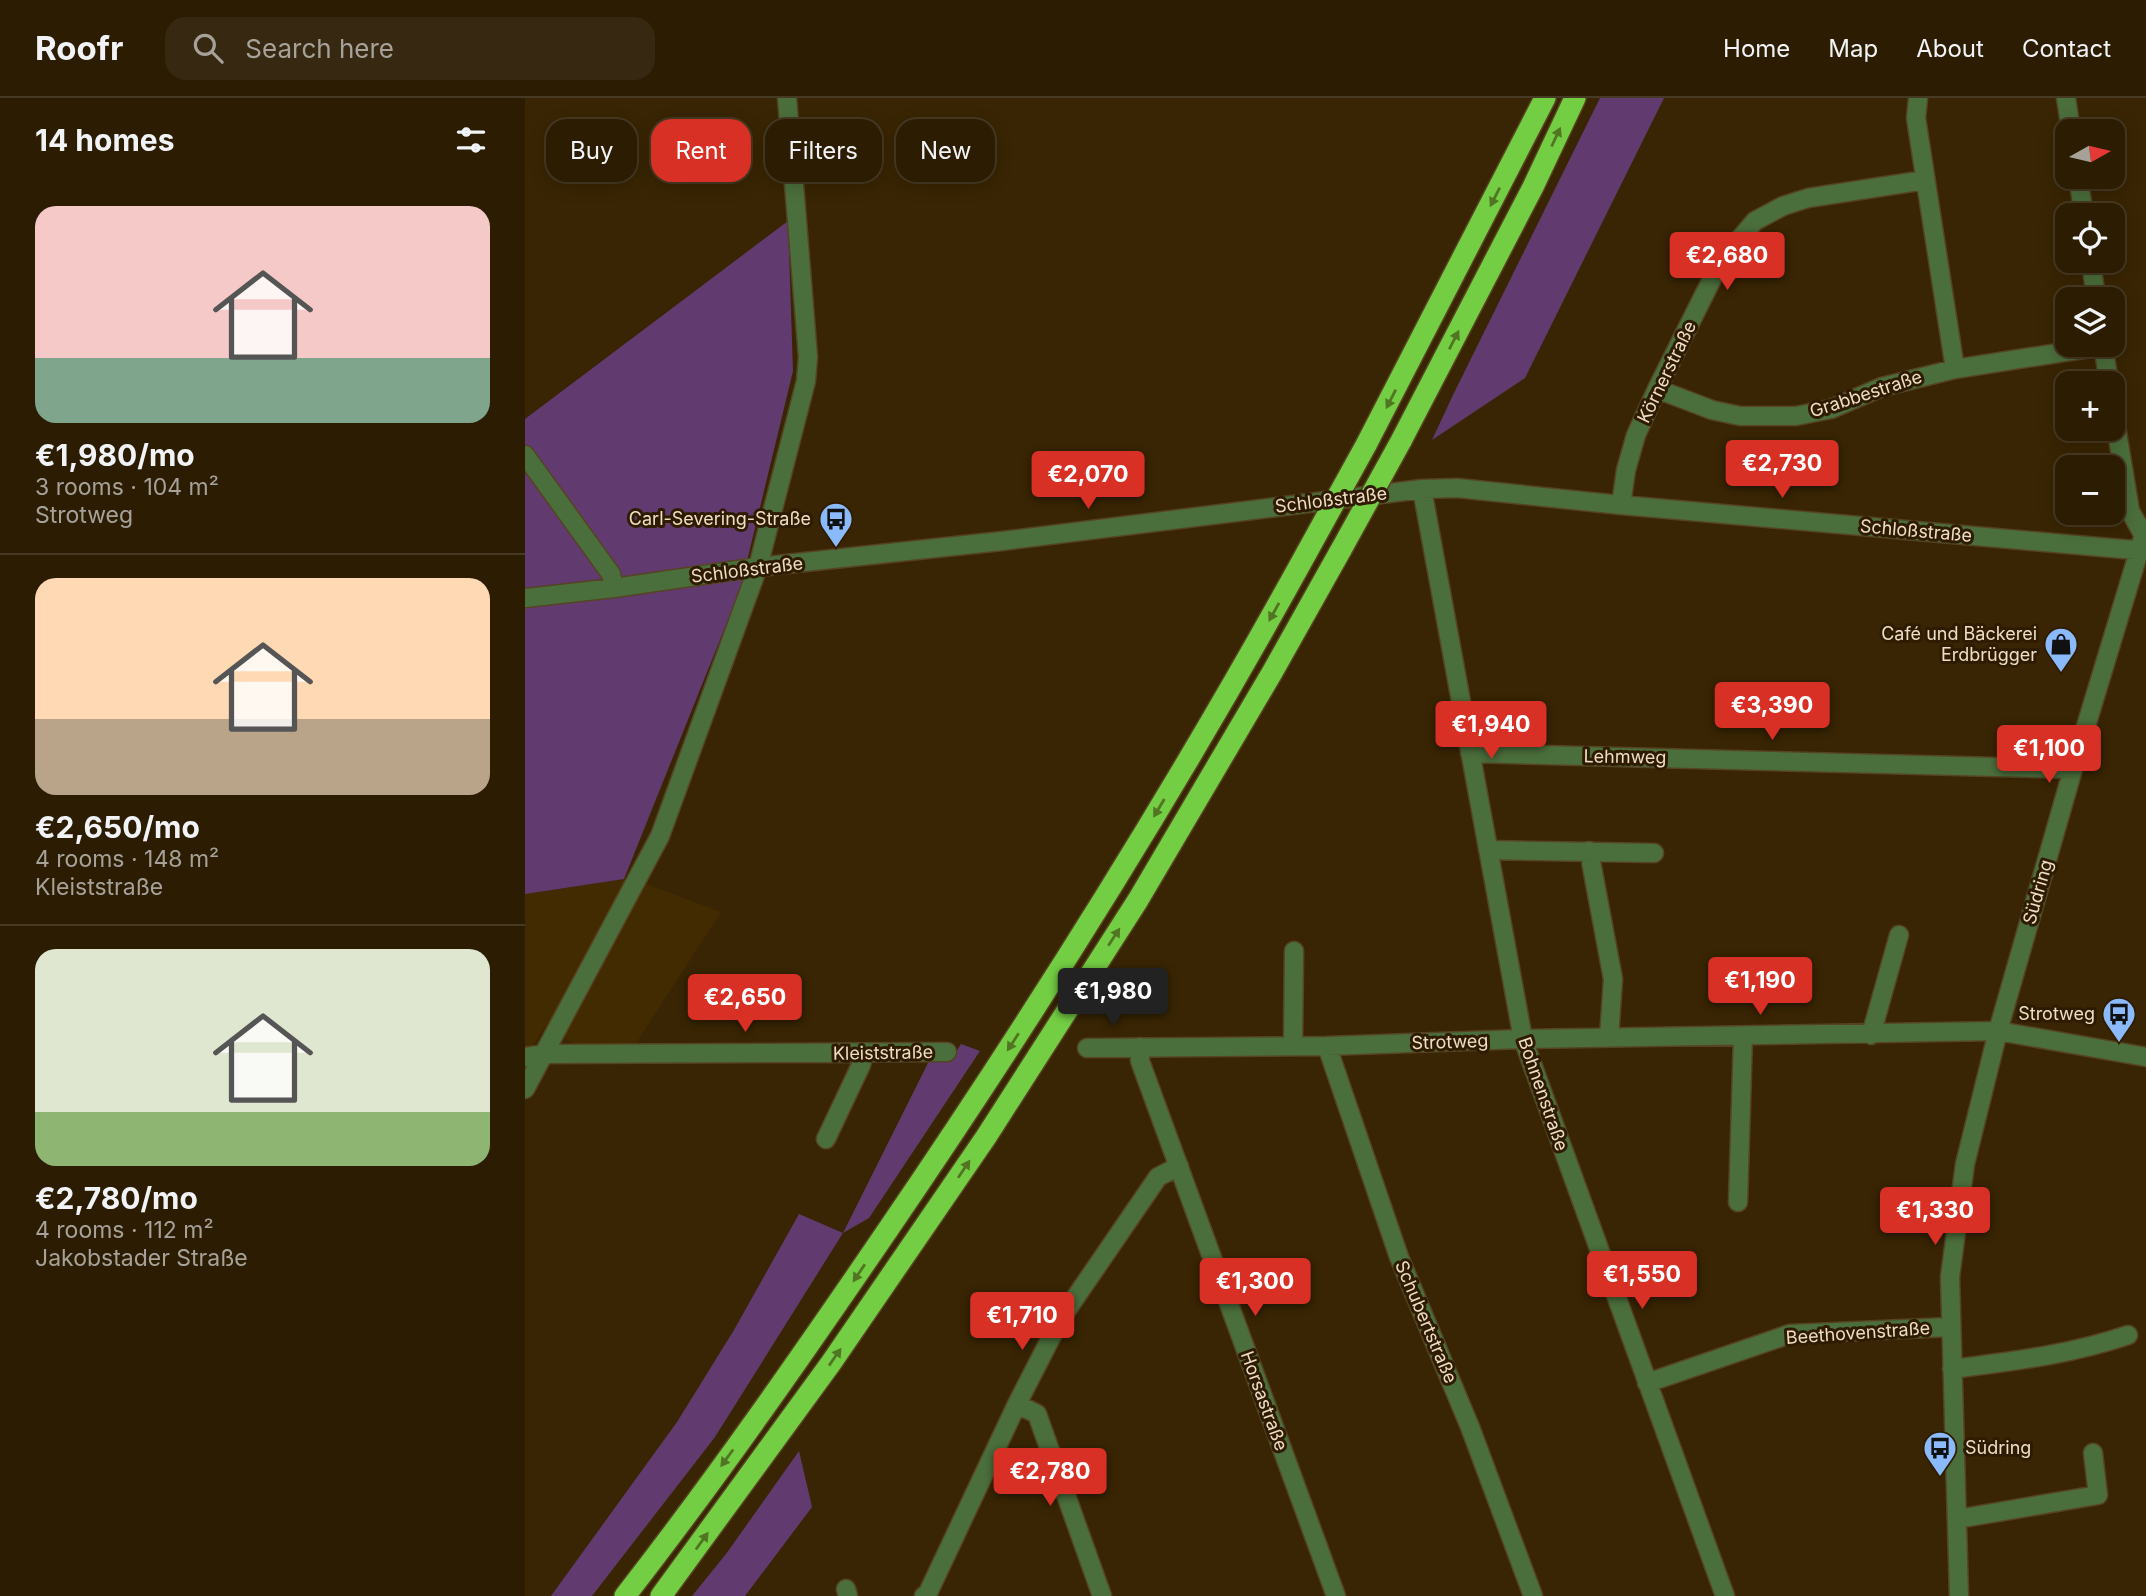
<!DOCTYPE html>
<meta charset="utf-8">
<style>
:root{--surface:#2b1c02;--page:#372911;--text:#f1f3f6;--muted:#a6a199;--line:#473a24;--accent:#d93025}
body{margin:0;font-family:Inter,sans-serif;background:var(--page);color:var(--text);height:100vh;display:flex;flex-direction:column;font-size:26px;white-space:nowrap}
*{box-sizing:border-box;margin:0}
p{font-size:23px;color:var(--muted)}
.icon{flex:none;width:38px;height:38px;fill:none;stroke:currentColor;stroke-width:2;stroke-linecap:round;stroke-linejoin:round}
.map{position:relative;flex:1;overflow:hidden}
.panel{display:flex;flex-direction:column;background:var(--surface);width:525px}
.panel>*{flex:none}
.hud{position:absolute;left:21px;top:21px;width:665px;height:63px;display:flex;gap:14px}
.needle{width:46px;rotate:82deg}
.controls{position:absolute;left:1530px;top:21px;display:grid;gap:14px}
.controls a{display:grid;place-items:center;width:70px;height:70px;border-radius:14px;background:var(--surface);box-shadow:0 4px 18px #0003,0 0 0 2px var(--line);font-size:35px}
.price{position:absolute;translate:-50% -60px;padding:0 16px;border-radius:7px;background:var(--accent);color:#fff;font-size:23px;line-height:46px;filter:drop-shadow(0 2px 4px #0008)}
.price::after{content:'';position:absolute;left:50%;top:42px;width:21px;height:16px;margin-left:-10px;background:inherit;clip-path:polygon(0 0,100% 0,50% 100%)}
.price.on{background:#222;color:#fff}
ul{padding:0;list-style:none}
li{display:grid;align-content:center;gap:14px;height:371px;padding:0 35px}
li+li{border-top:2px solid var(--line)}
li span{display:grid;place-items:center;height:217px;border-radius:21px;color:#555}
li>.icon{margin-inline-start:auto}
span .icon{width:126px;height:126px;fill:#fffc;stroke-width:1}
li b{font-size:30px}
h2{display:flex;justify-content:space-between;align-items:center;height:84px;padding:0 35px;font-size:30px}
.chip{padding:0 24px;border-radius:21px;background:var(--surface);box-shadow:0 4px 18px #0003,0 0 0 2px var(--line);font-size:24px;line-height:63px}
.chip.on{background:var(--accent);color:#fff}
header{display:flex;align-items:center;gap:42px;box-sizing:border-box;height:98px;padding:0 35px;background:var(--surface);border-bottom:2px solid var(--line)}
header strong{font-size:33px}
nav{display:flex;gap:38px;margin-inline-start:auto;font-size:24px}
.search{width:490px;height:63px;background:var(--page);display:flex;align-items:center;gap:18px;box-sizing:border-box;padding:0 24px;border-radius:21px;color:var(--muted);font-size:26px}
main{display:flex;flex:1;min-height:0}
.map>svg:first-child{display:block}
</style>
<header>
<strong>Roofr</strong>
<div class="search"><svg class="icon" aria-label="search" viewBox="0 0 24 24"><circle cx="10" cy="10" r="6"/><path d="M15 15l6 6"/></svg>Search here</div>
<nav><a>Home</a><a>Map</a><a>About</a><a>Contact</a></nav>
</header>
<main>
<section class="panel">
<h2>14 homes<svg class="icon" aria-label="filters" viewBox="0 0 24 24"><path d="M4 7h16M4 17h16"/><circle cx="9" cy="7" r="2"/><circle cx="15" cy="17" r="2"/></svg></h2>
<ul>
<li><span style="background:linear-gradient(#f6c9c9 70%,#7fa58c 0)"><svg class="icon" aria-label="home" viewBox="0 0 24 24"><path d="M3 11l9-7 9 7M6 9v11h12V9"/></svg></span><div><b>€1,980/mo</b><p>3 rooms · 104 m²</p><p>Strotweg</p></div></li>
<li><span style="background:linear-gradient(#ffd9b3 65%,#b9a48a 0)"><svg class="icon" aria-label="home" viewBox="0 0 24 24"><path d="M3 11l9-7 9 7M6 9v11h12V9"/></svg></span><div><b>€2,650/mo</b><p>4 rooms · 148 m²</p><p>Kleiststraße</p></div></li>
<li><span style="background:linear-gradient(#dfe7d0 75%,#8fb573 0)"><svg class="icon" aria-label="home" viewBox="0 0 24 24"><path d="M3 11l9-7 9 7M6 9v11h12V9"/></svg></span><div><b>€2,780/mo</b><p>4 rooms · 112 m²</p><p>Jakobstader Straße</p></div></li>
</ul>
</section>
<div class="map">
<svg width="1621" height="1498" viewBox="0 0 1621 1498">
<rect width="100%" height="100%" fill="#392503"/>
<!-- built -->
<path fill="#422b01" d="M99 781 124 787 196 814 110 947 49 946 20 929 9 946 0 949V796Z"/>
<!-- green -->
<path fill="#613b6f" d="M1075 0H1139L1000 280 907 342 928 297Z
M263 123 268 273 215 492 99 781 0 796V321Z
M436 946 455 953 344 1120 318 1135 190 1339 67 1498H26L152 1324 209 1232 274 1116 318 1135 404 963 426 962Z
M274 1353 287 1409 220 1498H167L201 1456Z"/>
<g fill="none" stroke-linecap="round" stroke-linejoin="round">
<defs>
<path id="minor" d="M1393 0 1391 20 1430 271 1578 248
M1541 0 1546 33
M1553 79 1559 117
M1566 163 1571 201
M1578 247 1584 285
M1132 291 1187 312 1215 318H1271L1306 311 1357 289 1430 271
M1587 304 1605 413 1618 436
M0 357 86 476 89 490
M897 391 998 941 1200 1498
M1096 407 1101 372 1111 337 1132 291 1196 163 1230 123 1258 108 1283 100 1400 82
M0 500 89 490 233 469 477 443 897 391 932 390 1096 407 1621 453
M945 655 1548 671
M963 752 1129 755
M1064 753 1088 881 1084 940
M1346 937 1374 837
M768 948 769 853
M802 948 874 1159 945 1329 1008 1498
M615 949V963L811 1498
M562 950 802 948 998 941 1473 933 1621 959
M0 959 19 956 422 954
M0 991 135 738 233 469 281 283 283 259 262 0
M301 1041 336 967 339 955
M1213 1104 1218 939
M1427 1271C1488 1263 1544 1257 1603 1237
M1122 1285 1265 1236 1425 1229
M492 1306 512 1316 577 1498
M1432 1421 1573 1397 1568 1355
M321 1491 323 1498
M399 1498 402 1497 492 1306 535 1222 633 1079 654 1068
M1434 1498 1425 1179 1440 1066 1473 933 1548 671 1621 430"/>
<path id="highway" d="M876 343 1008 89 1050 0
M841 347 1020 0
M100 1498C191 1381 276 1259 360 1136 511 915 653 689 782 454
M136 1498 306 1265 461 1039 613 802 748 573 817 450"/>
</defs>
<!-- minor casing -->
<use href="#minor" stroke="#564322" stroke-width="21"/>
<!-- highway casing -->
<use href="#highway" stroke="#564322" stroke-width="24"/>
<!-- minor -->
<use href="#minor" stroke="#4b6f3c" stroke-width="18"/>
<!-- highway -->
<use href="#highway" stroke="#73ce43" stroke-width="21"/>
<defs>
<path id="highway-bridge" d="M817 450 876 343
M782 454 841 347"/>
</defs>
<!-- highway-bridge casing -->
<use href="#highway-bridge" stroke="#564322" stroke-width="24" stroke-linecap="butt"/>
<!-- highway-bridge -->
<use href="#highway-bridge" stroke="#73ce43" stroke-width="21"/>
</g>
<!-- one-way arrows -->
<defs><path id="oneway-solid" d="M-6-.8H1V-3.2L6.5 0L1 3.2V.8H-6Z" transform="scale(1.75)"/></defs>
<g fill="#517522">
<use href="#oneway-solid" transform="translate(1031 39) rotate(-65)"/>
<use href="#oneway-solid" transform="translate(970 99) rotate(117)"/>
<use href="#oneway-solid" transform="translate(929 242) rotate(-63)"/>
<use href="#oneway-solid" transform="translate(866 301) rotate(117)"/>
<use href="#oneway-solid" transform="translate(749 514) rotate(119)"/>
<use href="#oneway-solid" transform="translate(634 710) rotate(121)"/>
<use href="#oneway-solid" transform="translate(589 839) rotate(-57)"/>
<use href="#oneway-solid" transform="translate(488 944) rotate(123)"/>
<use href="#oneway-solid" transform="translate(439 1071) rotate(-56)"/>
<use href="#oneway-solid" transform="translate(334 1175) rotate(124)"/>
<use href="#oneway-solid" transform="translate(310 1259) rotate(-55)"/>
<use href="#oneway-solid" transform="translate(202 1360) rotate(126)"/>
<use href="#oneway-solid" transform="translate(177 1443) rotate(-54)"/>
</g>
<!-- icons -->
<defs>
<symbol id="bus-pin" viewBox="-11 -11 22 30"><path d="M0 17L-7.5 6A9.5 9.5 0 1 1 7.5 6Z" fill="#8abafc" stroke="#2f1c00"/><path d="M-5-6H5V4H4V6H2V4H-2V6H-4V4H-5ZM-3.5-4V0h7V-4ZM-3.5 1.2v1.5H-2V1.2ZM2 1.2v1.5H3.5V1.2Z" fill="#111"/></symbol>
<symbol id="shop-pin" viewBox="-11 -11 22 30"><path d="M0 17L-7.5 6A9.5 9.5 0 1 1 7.5 6Z" fill="#8abafc" stroke="#2f1c00"/><path d="M-5-2.5h2.3a2.7 3.5 0 0 1 5.4 0H5L5.5 6h-11ZM-1.5-2.5h3a1.5 2.3 0 0 0-3 0Z" fill="#111"/></symbol>
</defs>
<g fill-rule="evenodd">
<use href="#bus-pin" x="292" y="402" width="38" height="52"/>
<use href="#shop-pin" x="1517" y="527" width="38" height="52"/>
<use href="#bus-pin" x="1575" y="897" width="38" height="52"/>
<use href="#bus-pin" x="1396" y="1331" width="38" height="52"/>
</g>
<g text-anchor="middle" stroke-width="6" stroke-linejoin="round" paint-order="stroke">
<!-- street labels -->
<g font-size="18" fill="#eedec7" stroke="#2f1c00">
<text transform="translate(1142 274) rotate(-64)" y="6">Körnerstraße</text>
<text transform="translate(1341 296) rotate(-18)" y="6">Grabbestraße</text>
<text transform="translate(806 402) rotate(-7)" y="6">Schloßstraße</text>
<text transform="translate(1391 433) rotate(5)" y="6">Schloßstraße</text>
<text transform="translate(222 472) rotate(-7)" y="6">Schloßstraße</text>
<text transform="translate(1100 659) rotate(1)" y="6">Lehmweg</text>
<text transform="translate(1513 794) rotate(-74)" y="6">Südring</text>
<text transform="translate(925 944) rotate(-2)" y="6">Strotweg</text>
<text transform="translate(358 955) rotate(-1)" y="6">Kleiststraße</text>
<text transform="translate(1018 996) rotate(71)" y="6">Bohnenstraße</text>
<text transform="translate(901 1224) rotate(67)" y="6">Schubertstraße</text>
<text transform="translate(1333 1235) rotate(-4)" y="6">Beethovenstraße</text>
<text transform="translate(739 1303) rotate(70)" y="6">Horsastraße</text>
</g>
<!-- poi labels -->
<g font-size="18" fill="#eedec7" stroke="#2f1c00" text-anchor="end">
<text x="286" y="427">Carl-Severing-Straße</text>
<text x="1512" y="542">Café und Bäckerei<tspan x="1512" dy="21">Erdbrügger</tspan></text>
<text x="1570" y="922">Strotweg</text>
<text x="1440" y="1356" text-anchor="start">Südring</text>
</g>
</g>
</svg>
<div class="controls">
<a><svg class="needle" viewBox="-14 -14 28 28"><path d="M0-13l5 13h-10z" fill="#e53935"/><path d="M0 13l5-13h-10z" fill="#a6a199"/></svg></a>
<a><svg class="icon" aria-label="locate" viewBox="0 0 24 24"><circle cx="12" cy="12" r="6"/><path d="M12 2v4M12 18v4M2 12h4M18 12h4"/></svg></a>
<a><svg class="icon" aria-label="layers" viewBox="0 0 24 24"><path d="M12 4l9 5-9 5-9-5zM3 14l9 5 9-5"/></svg></a>
<a>+</a>
<a>−</a>
</div>
<b class="price" style="left:1202px;top:194px">€2,680</b>
<b class="price" style="left:1257px;top:402px">€2,730</b>
<b class="price" style="left:563px;top:413px">€2,070</b>
<b class="price" style="left:1247px;top:644px">€3,390</b>
<b class="price" style="left:966px;top:663px">€1,940</b>
<b class="price" style="left:1524px;top:687px">€1,100</b>
<b class="price" style="left:1235px;top:919px">€1,190</b>
<b class="price on" style="left:588px;top:930px">€1,980</b>
<b class="price" style="left:220px;top:936px">€2,650</b>
<b class="price" style="left:1410px;top:1149px">€1,330</b>
<b class="price" style="left:1117px;top:1213px">€1,550</b>
<b class="price" style="left:730px;top:1220px">€1,300</b>
<b class="price" style="left:497px;top:1254px">€1,710</b>
<b class="price" style="left:525px;top:1410px">€2,780</b>
<div class="hud">
<a class="chip">Buy</a>
<a class="chip on">Rent</a>
<a class="chip">Filters</a>
<a class="chip">New</a>
</div>
</div>
</main>
